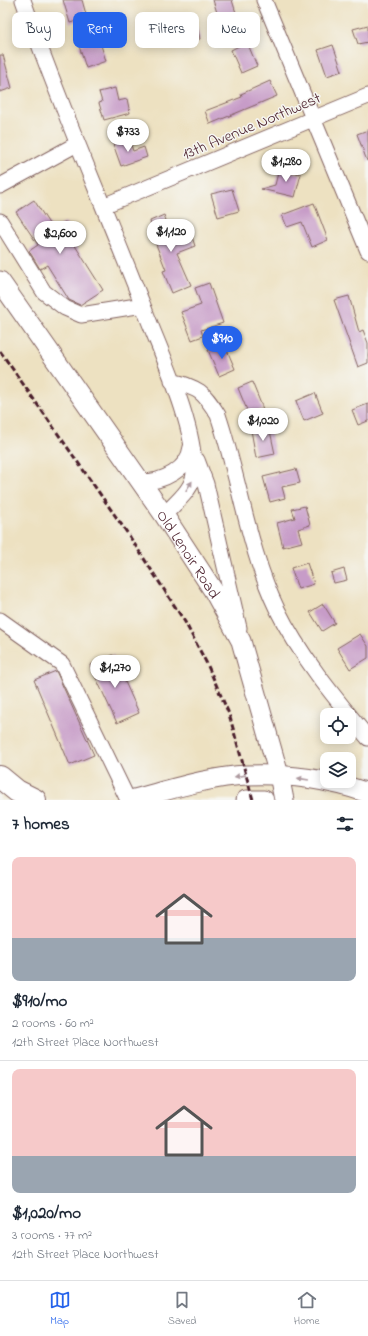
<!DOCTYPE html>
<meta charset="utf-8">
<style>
:root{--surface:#fff;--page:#f2f2f3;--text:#1f2937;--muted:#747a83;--line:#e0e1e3;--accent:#2563eb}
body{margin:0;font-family:"Indie Flower",sans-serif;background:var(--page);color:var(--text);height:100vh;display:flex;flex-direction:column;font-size:15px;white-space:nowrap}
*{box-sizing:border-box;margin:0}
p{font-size:13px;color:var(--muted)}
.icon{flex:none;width:22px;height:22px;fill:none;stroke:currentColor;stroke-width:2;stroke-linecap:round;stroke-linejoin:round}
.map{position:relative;height:800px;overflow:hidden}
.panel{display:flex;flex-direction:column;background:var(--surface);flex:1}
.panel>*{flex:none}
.top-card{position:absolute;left:12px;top:12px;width:344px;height:36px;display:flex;gap:8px}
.fabs{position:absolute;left:320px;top:708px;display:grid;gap:8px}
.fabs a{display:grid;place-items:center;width:36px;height:36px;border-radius:8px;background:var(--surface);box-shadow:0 2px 10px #0003;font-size:20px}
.price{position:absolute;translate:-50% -34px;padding:0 9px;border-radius:14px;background:#fff;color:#222;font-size:13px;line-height:26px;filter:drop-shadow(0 1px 2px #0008)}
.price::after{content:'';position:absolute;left:50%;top:24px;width:12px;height:9px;margin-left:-6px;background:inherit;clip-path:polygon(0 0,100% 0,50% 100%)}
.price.current{background:var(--accent);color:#fff}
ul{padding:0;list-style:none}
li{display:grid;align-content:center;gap:8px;height:212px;padding:0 12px}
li+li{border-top:1px solid var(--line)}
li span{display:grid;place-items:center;height:124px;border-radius:8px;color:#555}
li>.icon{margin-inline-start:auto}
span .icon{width:72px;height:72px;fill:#fffc;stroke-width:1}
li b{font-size:17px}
h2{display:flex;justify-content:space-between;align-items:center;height:48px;padding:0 12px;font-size:17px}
.tag{padding:0 14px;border-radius:8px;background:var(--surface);box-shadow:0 2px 10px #0003;font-size:14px;line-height:36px}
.tag.current{background:var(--accent);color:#fff}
.tabs{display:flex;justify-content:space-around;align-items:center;height:56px;border-top:1px solid var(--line);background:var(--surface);font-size:11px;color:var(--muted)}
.tabs a{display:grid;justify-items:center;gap:2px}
.tabs .current{color:var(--accent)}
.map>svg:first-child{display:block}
</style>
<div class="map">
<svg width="368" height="800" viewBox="0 0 368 800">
<rect width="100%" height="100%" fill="#f6f6f2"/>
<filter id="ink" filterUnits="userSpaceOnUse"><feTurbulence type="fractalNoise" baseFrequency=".025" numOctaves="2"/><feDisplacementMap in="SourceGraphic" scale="8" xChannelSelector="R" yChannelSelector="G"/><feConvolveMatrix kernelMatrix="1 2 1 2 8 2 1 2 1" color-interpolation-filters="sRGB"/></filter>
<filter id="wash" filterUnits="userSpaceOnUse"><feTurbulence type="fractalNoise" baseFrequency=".012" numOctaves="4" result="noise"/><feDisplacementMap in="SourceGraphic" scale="16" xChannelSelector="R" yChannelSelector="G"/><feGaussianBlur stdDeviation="0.9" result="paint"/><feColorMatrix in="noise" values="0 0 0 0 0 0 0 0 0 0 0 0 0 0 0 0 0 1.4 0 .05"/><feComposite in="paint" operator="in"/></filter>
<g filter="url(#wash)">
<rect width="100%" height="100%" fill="#ede1c1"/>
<g id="blocks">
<!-- building -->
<path fill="#c79cc8" d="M63 0H82L87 18 70 23Z
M213 0H232L236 13 219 19Z
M368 25V42L358 44 353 29Z
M197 27 200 39 188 42 185 30Z
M99 39 106 61 86 68 79 46Z
M247 42 257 66 241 73 231 50Z
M333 45 342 71 327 76 318 50Z
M0 55H3L12 88 0 92Z
M270 81 277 96 210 124 205 111 242 97 241 94Z
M115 88 118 101 127 99 130 113 104 120 99 103 102 102 99 92Z
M368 130V161H367L357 134Z
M129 139 133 151 144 147 147 157 121 166 113 144Z
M279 169 301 174 295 197 261 189 275 185Z
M232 189 239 211 218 217 211 194Z
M34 200 53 230 65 222 78 241 74 244 103 290 80 305 69 300 47 265 40 269 29 251 38 245 16 212Z
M314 203 328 240 312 247 302 222 287 227 282 215Z
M164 215 173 240 191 234 195 246 177 253 191 285 172 293 163 271 166 270 150 229H152L150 221Z
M209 283 223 323 201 330 203 336 192 340 181 312 201 305 195 288Z
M349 296 359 332 363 330 368 343V363L358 367 334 300Z
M224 343 235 369 219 376 208 350Z
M252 382 263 409 249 415 238 388Z
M315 393 323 413 304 421 296 401Z
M368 404V421L358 425 352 410Z
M269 426 275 454 256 458 251 430Z
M296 469 300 483 282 487 285 498 270 502 263 477Z
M305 506 310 525 298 529 302 542 283 547 277 523 295 518 292 509Z
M307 563 314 584 298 589 291 568Z
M344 569 347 580 334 583 331 573Z
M323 604 335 623 322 631 310 612Z
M360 634 368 646V658L350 669 337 648Z
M113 655 139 713 117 723 90 665Z
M56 671 94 755 70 765 34 680Z"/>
</g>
</g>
<g filter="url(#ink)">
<use href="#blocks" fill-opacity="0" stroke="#836360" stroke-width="1"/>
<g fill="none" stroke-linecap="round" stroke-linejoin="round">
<defs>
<path id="minor" d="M23 0C60 107 106 210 147 316 163 357 196 428 194 472 194 489 175 503 164 515
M264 0 368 251
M0 186 77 144
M103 206 368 96
M0 221 44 292 65 308 81 315 143 305
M172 381C200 389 202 390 218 415 239 477 249 552 277 609 300 656 335 698 368 738
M197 460 206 484 239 628
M141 482C163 482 188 470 191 447
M0 620 62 664 128 800"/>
<g id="major">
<path id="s1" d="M0 281 164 515 213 590 241 641 279 775 284 800"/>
<path d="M130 800C169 790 208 777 247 775 287 773 331 780 368 793"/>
<path d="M246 800H264"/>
</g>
<path id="highway" d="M0 777 17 791 35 800"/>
</defs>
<!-- minor casing -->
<use href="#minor" stroke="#836360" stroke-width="17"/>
<!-- major casing -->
<use href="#major" stroke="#836360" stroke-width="21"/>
<!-- highway casing -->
<use href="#highway" stroke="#836360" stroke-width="24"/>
<!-- minor -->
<use href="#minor" stroke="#fff" stroke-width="15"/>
<!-- major -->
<use href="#major" stroke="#fff" stroke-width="19"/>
<!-- highway -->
<use href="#highway" stroke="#fff" stroke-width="22"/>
<!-- rail -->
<path stroke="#4a1f2b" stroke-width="3" stroke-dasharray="6 3" stroke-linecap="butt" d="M0 351 128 534 185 622 207 664 229 714 253 800"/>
</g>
<!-- one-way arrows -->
<defs><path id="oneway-solid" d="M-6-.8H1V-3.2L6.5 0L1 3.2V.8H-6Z"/></defs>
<g fill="#ae9aa0">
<use href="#oneway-solid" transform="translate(189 486) rotate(-57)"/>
<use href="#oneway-solid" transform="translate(240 776) rotate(172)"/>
<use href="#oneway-solid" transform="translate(303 779) rotate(-171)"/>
</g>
</g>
<g text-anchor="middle" stroke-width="3" stroke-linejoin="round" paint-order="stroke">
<!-- street labels -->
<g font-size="16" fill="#4a1f2b" stroke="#f6f6f2">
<text transform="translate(251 125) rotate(-23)" y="6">13th Avenue Northwest</text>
<text dy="6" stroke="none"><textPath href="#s1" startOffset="332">Old Lenoir Road</textPath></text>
</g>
</g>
</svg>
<div class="fabs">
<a><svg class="icon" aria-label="locate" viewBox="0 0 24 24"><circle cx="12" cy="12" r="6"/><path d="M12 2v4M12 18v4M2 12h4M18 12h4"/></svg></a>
<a><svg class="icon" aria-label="layers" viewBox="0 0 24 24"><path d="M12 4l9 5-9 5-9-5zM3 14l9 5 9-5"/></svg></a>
</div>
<b class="price" style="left:128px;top:153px">$733</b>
<b class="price" style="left:286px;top:183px">$1,280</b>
<b class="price" style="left:171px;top:253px">$1,120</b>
<b class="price" style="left:60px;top:255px">$2,600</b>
<b class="price current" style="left:222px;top:360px">$910</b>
<b class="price" style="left:263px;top:442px">$1,020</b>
<b class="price" style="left:115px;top:689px">$1,270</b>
<div class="top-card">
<a class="tag">Buy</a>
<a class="tag current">Rent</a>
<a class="tag">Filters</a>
<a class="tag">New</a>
</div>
</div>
<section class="panel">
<h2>7 homes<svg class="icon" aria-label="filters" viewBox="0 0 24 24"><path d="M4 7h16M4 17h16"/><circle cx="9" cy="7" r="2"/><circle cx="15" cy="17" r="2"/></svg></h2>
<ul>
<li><span style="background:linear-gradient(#f6c9c9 65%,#9aa5b1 0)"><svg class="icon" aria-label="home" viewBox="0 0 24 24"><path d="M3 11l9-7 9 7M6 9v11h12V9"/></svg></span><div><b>$910/mo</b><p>2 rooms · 60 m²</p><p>12th Street Place Northwest</p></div></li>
<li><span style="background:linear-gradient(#f6c9c9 70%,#9aa5b1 0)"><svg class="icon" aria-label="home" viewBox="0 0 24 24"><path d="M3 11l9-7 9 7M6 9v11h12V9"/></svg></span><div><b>$1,020/mo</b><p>3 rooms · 77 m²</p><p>12th Street Place Northwest</p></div></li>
</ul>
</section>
<nav class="tabs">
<a class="current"><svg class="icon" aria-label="map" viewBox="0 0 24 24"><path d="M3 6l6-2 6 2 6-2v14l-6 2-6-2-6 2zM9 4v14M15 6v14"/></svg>Map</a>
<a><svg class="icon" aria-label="saved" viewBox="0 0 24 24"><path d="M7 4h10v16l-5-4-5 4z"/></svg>Saved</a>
<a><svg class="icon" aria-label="home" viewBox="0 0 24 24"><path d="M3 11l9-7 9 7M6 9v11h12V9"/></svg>Home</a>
</nav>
